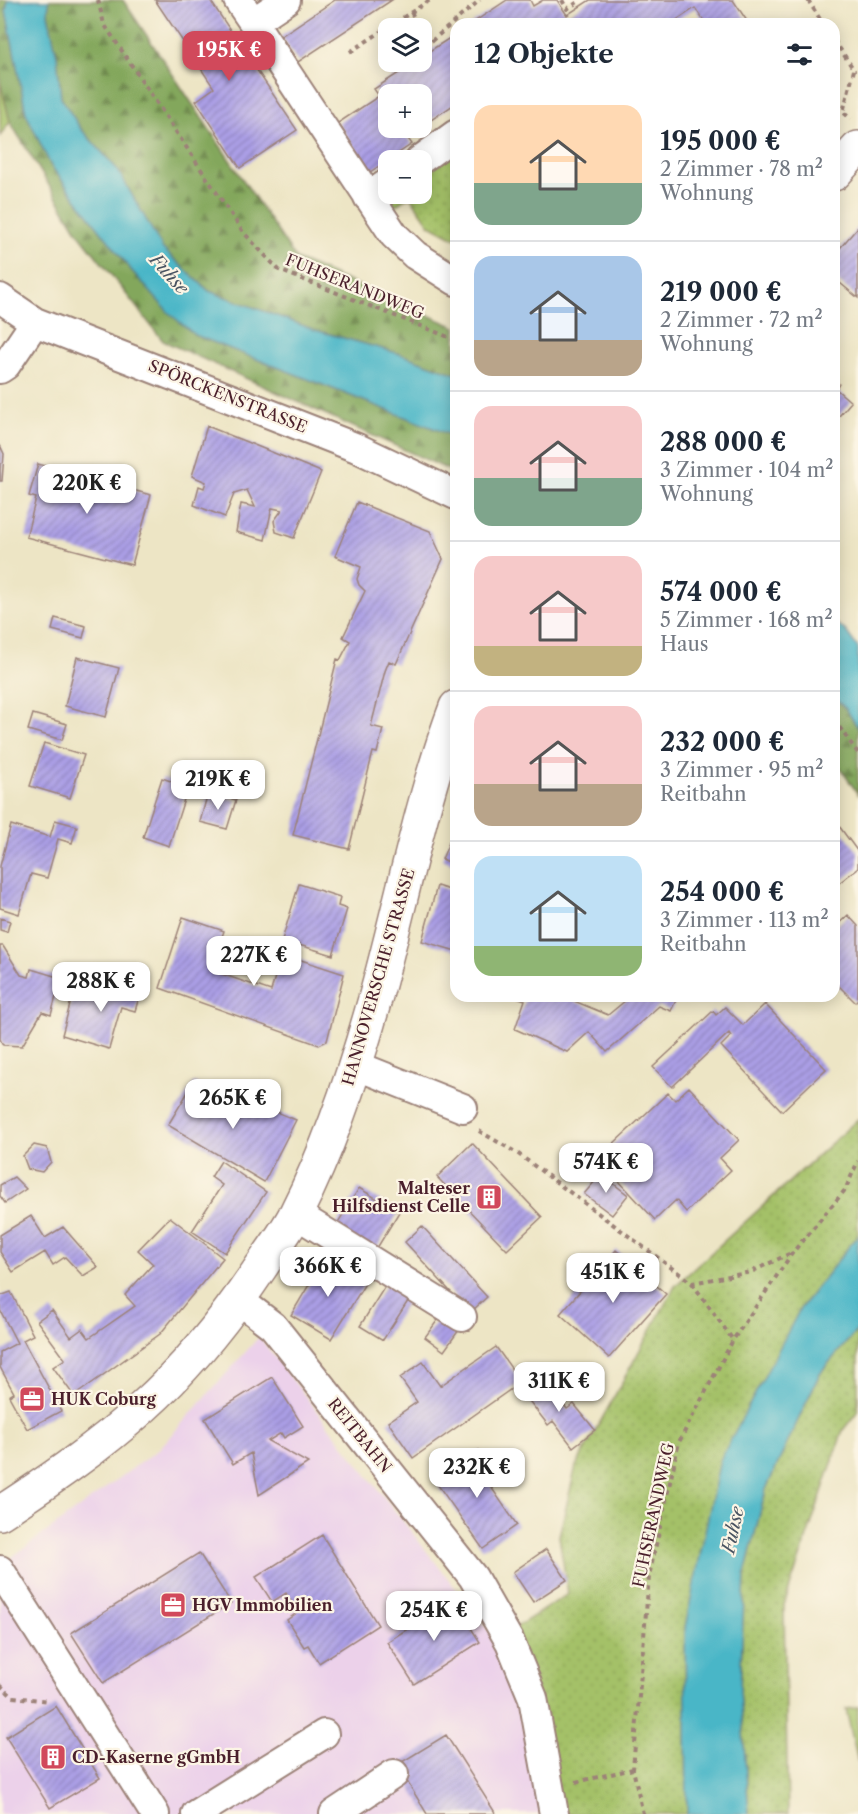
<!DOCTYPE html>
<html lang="de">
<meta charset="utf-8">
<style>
:root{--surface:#fff;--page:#f6f6f7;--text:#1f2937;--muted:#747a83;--line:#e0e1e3;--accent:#d1495b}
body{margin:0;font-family:"Libre Caslon Text",serif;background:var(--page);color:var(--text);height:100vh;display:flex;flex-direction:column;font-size:22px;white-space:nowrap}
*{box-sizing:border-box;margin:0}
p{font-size:20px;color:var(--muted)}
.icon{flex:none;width:33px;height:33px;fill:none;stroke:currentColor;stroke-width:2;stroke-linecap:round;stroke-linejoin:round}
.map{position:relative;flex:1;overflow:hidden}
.drawer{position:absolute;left:450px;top:18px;width:390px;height:984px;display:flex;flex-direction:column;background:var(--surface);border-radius:18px;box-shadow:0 3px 15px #0003}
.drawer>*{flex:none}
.buttons{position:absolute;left:378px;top:18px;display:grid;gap:12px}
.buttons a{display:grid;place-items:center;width:54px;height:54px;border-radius:12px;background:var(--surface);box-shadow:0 3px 15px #0003;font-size:30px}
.price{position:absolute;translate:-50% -51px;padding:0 14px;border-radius:12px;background:#fff;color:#222;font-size:20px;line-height:39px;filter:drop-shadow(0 2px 3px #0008)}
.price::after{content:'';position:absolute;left:50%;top:36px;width:18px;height:14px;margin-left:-9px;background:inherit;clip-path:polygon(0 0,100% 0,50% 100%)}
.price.selected{background:var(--accent);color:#fff}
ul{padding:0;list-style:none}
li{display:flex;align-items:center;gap:18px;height:150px;padding:0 24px}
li+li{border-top:2px solid var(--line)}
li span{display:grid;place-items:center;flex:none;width:168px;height:120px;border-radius:18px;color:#555}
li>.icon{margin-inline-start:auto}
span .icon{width:72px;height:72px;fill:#fffc;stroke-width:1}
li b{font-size:26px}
h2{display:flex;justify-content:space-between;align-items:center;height:72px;padding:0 24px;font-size:26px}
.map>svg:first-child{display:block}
</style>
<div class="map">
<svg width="858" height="1814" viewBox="0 0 858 1814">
<defs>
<pattern id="grass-dots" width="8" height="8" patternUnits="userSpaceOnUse" patternTransform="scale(1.5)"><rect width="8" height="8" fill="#a4c168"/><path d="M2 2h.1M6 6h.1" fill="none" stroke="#8fa55a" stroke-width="1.8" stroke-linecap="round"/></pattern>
<pattern id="forest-firs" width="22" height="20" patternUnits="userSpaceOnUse" patternTransform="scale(1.5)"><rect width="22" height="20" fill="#83a75c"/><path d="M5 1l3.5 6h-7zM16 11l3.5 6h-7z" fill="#6d874c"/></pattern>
<pattern id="building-hatch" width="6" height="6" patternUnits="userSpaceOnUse" patternTransform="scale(1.5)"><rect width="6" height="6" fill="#ab9fe6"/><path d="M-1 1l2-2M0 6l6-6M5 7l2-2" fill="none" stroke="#8d81bb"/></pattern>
</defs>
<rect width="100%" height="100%" fill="#fcf5e5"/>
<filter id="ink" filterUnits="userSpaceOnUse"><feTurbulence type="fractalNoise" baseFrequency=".0167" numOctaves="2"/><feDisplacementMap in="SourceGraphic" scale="12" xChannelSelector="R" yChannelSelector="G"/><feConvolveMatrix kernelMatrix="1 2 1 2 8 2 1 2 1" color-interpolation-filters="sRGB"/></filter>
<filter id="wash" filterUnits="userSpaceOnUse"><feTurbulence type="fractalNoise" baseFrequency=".008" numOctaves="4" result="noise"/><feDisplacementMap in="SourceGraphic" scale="24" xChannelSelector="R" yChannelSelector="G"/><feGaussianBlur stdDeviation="1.35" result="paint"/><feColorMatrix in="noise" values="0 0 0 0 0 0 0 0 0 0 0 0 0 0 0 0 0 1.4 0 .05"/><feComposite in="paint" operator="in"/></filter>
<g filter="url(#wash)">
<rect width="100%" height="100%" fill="#ede5c5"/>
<!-- built -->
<path fill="#ecd1ea" d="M259 1337 496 1640 548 1788 554 1814H0V1566L159 1449Z"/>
<!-- grass -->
<path fill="url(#grass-dots)" stroke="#77704a" stroke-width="1.5" d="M456 143V239L430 225 410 196 388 210 392 194H422V169Z
M858 1119V1235L800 1309 685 1627 687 1814H554L548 1788 496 1640 568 1594 559 1536 576 1466 675 1286Z
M858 1329V1411L843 1430 784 1605 788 1814H749L740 1690 745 1573 766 1489 820 1373Z"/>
<!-- forest -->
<path fill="url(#forest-firs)" stroke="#666344" stroke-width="1.5" d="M0 0H8L6 10 26 113 51 166 132 271 195 335 456 437V473L163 341 79 234 10 122 0 82Z
M49 0H123L296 259 456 327V374L397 353 315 330 209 291 163 249 117 169 81 129 61 98 57 56 48 14Z
M834 698 846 709 858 728V794L834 759Z"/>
<!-- park -->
<path fill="#a4c168" stroke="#77704a" stroke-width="1.5" d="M0 82 10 122 0 136Z
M858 1707V1762L846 1709Z"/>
<!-- water -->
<path fill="#4ab6c7" stroke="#4a6a79" stroke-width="1.5" d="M8 0H49L48 14 57 56 61 98 81 129 117 169 163 249 209 291 315 330 397 353 456 374V437L195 335 169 313 132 271 51 166 26 113 6 10Z
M834 622 846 631 858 648V728L846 709 834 698Z
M858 1235V1329L820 1373 766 1489 745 1573 740 1690 749 1814H687L685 1627 720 1460 800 1309Z"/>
<g id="blocks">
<!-- building -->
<path fill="url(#building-hatch)" d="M155 0H210L297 130 240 168 196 101 214 88Z
M335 0H392L298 62 281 36Z
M507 0H530L533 6 543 0H557L567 15 590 0H733L749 24H706L695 8 675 21 677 24H471Z
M456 34V103L422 126V94H388V128H420L406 136 412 144 370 172 338 123 379 96 374 89 416 62H422V49L425 54Z
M858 227V298L834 278V255Z
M834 379 839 384 836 389 851 402 834 422Z
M207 426 321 472 294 538 276 532 274 521 282 510 272 508 265 540 236 532 241 504 255 507 247 490 234 494 225 517 194 505 199 486 204 488 206 482 192 476Z
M0 445 4 454 2 481H0Z
M38 464 151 495 132 565 26 537 36 498 29 496Z
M357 502 430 531 443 559 396 664 389 661 385 671 371 726 383 729 377 753 373 752 349 849 293 835 337 659 340 660 350 641 343 637 365 591 359 585 357 579 361 567 335 556Z
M55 618 86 626 83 638 52 630Z
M77 657 119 668 106 717 65 706Z
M33 714 67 724 62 740 28 730Z
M44 743 84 755 70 798 30 786Z
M162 778 188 787 169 846 143 837Z
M208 792 236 800 227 829 200 822Z
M55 820 77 826 72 843 58 839 47 878 31 874 19 914 0 908V866L11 825 50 837Z
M456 826V865L442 859Z
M839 826 858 852V868L834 887V830Z
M299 884 340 897 338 906 347 909 333 955 282 940Z
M437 886 456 892V951L422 941Z
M848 915 858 926V999L855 1002 834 981V928Z
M183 917 224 931 210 970 271 991 277 969 287 972 292 957 344 974 327 1041 319 1045 160 988Z
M0 918 10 921 7 932 0 930Z
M0 946H3L21 975 29 977 31 969 61 978 51 1015 42 1012 22 1046 3 1045 0 1039Z
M113 975 143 984 135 1011 121 1007 109 1049 62 1035 73 993 104 1002Z
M514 996H562L608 1015 631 996H678L671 1011 659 1006 607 1052 589 1032 567 1052 515 1029 525 1000Z
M765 1004 826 1069 782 1111 721 1046 731 1036 729 1033 672 1087 653 1067 713 1011 716 1015 725 1007 743 1025Z
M194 1082 251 1114 257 1104 296 1120 264 1182 168 1125Z
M689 1087 739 1140 720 1158 731 1170 686 1212 676 1200 655 1220 605 1166 620 1153 612 1145 668 1093 675 1100Z
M472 1143 542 1217 507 1250 437 1177Z
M34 1145 47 1148 51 1162 42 1172 28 1169 23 1156Z
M221 1161 266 1192 225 1253 192 1231 222 1185 211 1177Z
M601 1174 628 1195 612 1215 584 1194Z
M14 1177 26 1189 5 1203 0 1196V1185Z
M359 1188 399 1212 374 1253 334 1229Z
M31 1216 45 1238 63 1227 98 1267 83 1276 65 1257 53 1265 45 1252 13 1272 0 1252V1235Z
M170 1217 223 1258 160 1334 74 1396 53 1367 65 1359 37 1321 52 1310 71 1337 82 1329 89 1338 135 1306 125 1295 153 1264 138 1250Z
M422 1226 487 1297 470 1313 405 1242Z
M616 1250 666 1294 609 1358 560 1314Z
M325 1258 366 1282 331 1339 291 1315Z
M387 1283 410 1298 383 1340 360 1326Z
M11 1292 33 1335 23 1340 61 1411 27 1429 9 1396 14 1393 0 1367V1352L17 1343 0 1310V1296Z
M440 1317 459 1330 444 1351 425 1337Z
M496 1347 521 1382 413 1458 388 1422 417 1402 400 1378 423 1362 440 1386Z
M272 1377 303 1426 284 1438 281 1433 268 1441 308 1463 259 1495 251 1453 233 1464 205 1419Z
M542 1377 567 1409 574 1404 595 1430 573 1447 553 1421 548 1425 523 1393Z
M479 1450 500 1481 491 1487 517 1525 483 1549 435 1481Z
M322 1535 378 1625 319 1663 308 1645 304 1647 287 1620 298 1612 286 1593 272 1602 256 1577Z
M546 1549 567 1580 533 1602 513 1572Z
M199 1553 231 1603 103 1683 71 1633Z
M453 1600 480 1642 414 1684 387 1642Z
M56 1706 100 1778 50 1808 6 1737Z
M446 1735 496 1814H427L397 1765Z"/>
</g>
</g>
<g filter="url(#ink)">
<use href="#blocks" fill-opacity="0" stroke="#9c8278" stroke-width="1.5"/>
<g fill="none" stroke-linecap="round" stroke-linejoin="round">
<defs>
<path id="minor" d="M238 0 253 22
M286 0 253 22 394 235 415 255 456 281
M420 160 456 134
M368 197 388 183
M0 298 35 322 357 448 456 495
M0 369 6 365 35 322
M355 1065 463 1108
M296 1214 462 1317
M239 1300 273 1326 473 1577 510 1642 533 1698 554 1814
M0 1570 155 1814
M196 1814 324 1734
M334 1814 394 1774"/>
<path id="major" d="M834 174 858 148
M0 1513C49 1481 99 1447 143 1407 189 1366 229 1315 263 1264 274 1247 288 1230 297 1211 331 1144 355 1071 375 999 402 902 420 802 456 707"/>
</defs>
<!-- minor casing -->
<use href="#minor" stroke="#9c8278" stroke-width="32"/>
<!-- major casing -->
<use href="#major" stroke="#9c8278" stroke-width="36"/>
<!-- path -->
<path stroke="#9c8278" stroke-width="4" stroke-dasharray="4.5 4.5" stroke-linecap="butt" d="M98 0 104 24 243 232 279 270 456 340
M562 0 567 9 581 0
M808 0 823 24
M411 12 420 28
M422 30 429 43 480 0
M834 40 854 70 843 112 851 119
M350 52 430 0
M834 720 858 753
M479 1131 517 1153 692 1283 751 1272 793 1252
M692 1283 733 1340
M0 1685 13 1697 48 1701
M576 1782 633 1769
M643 1814 633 1769 649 1576 679 1442 733 1340 793 1252 845 1190 858 1161"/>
<!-- minor -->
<use href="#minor" stroke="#fff" stroke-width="28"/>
<!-- major -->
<use href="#major" stroke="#fff" stroke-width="33"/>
</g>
</g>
<!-- icons -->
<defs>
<symbol id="building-square" viewBox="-11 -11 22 22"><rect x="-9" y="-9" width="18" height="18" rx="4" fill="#d1495b" stroke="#fcf5e5"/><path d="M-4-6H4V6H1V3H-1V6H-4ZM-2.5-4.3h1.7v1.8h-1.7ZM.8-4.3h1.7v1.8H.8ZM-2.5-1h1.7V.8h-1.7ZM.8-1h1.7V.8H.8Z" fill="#fff"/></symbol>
<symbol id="office-square" viewBox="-11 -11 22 22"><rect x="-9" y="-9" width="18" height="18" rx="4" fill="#d1495b" stroke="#fcf5e5"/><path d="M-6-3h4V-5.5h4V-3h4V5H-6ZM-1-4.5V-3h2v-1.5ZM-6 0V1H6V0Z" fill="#fff"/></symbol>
</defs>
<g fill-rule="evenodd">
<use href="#building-square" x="474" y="1182" width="30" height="30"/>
<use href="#office-square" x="17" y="1384" width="30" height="30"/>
<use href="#office-square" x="158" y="1590" width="30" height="30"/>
<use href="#building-square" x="38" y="1742" width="30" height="30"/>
</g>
<g text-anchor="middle" stroke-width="4.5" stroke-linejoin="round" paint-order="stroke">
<!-- street labels -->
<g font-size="16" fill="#4a1f2b" stroke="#fcf5e5">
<text transform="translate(355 286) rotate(22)" y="6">FUHSERANDWEG</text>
<text transform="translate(228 396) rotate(22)" y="6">SPÖRCKENSTRASSE</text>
<text transform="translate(378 977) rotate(-74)" y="6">HANNOVERSCHE STRASSE</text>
<text transform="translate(360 1435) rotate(51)" y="6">REITBAHN</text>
<text transform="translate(653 1515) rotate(-78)" y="6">FUHSERANDWEG</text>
</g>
<!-- poi labels -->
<g font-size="16" font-weight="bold" fill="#4a1f2b" stroke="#fcf5e5" text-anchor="start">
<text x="470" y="1194" text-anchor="end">Malteser<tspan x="470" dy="18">Hilfsdienst Celle</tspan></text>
<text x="51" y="1405">HUK Coburg</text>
<text x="192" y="1611">HGV Immobilien</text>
<text x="72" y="1763">CD-Kaserne gGmbH</text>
</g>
<!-- water labels -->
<g font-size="18" font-style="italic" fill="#4a5462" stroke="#fcf5e5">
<text transform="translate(169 274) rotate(48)" y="6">Fuhse</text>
<text transform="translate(733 1530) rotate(-78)" y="6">Fuhse</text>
</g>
</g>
</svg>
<div class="buttons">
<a><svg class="icon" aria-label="layers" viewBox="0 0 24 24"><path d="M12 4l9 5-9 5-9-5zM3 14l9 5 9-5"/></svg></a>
<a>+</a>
<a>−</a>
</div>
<b class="price selected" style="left:229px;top:82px">195K €</b>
<b class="price" style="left:87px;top:515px">220K €</b>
<b class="price" style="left:218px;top:811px">219K €</b>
<b class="price" style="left:254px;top:987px">227K €</b>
<b class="price" style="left:101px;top:1013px">288K €</b>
<b class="price" style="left:233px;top:1130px">265K €</b>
<b class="price" style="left:606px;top:1194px">574K €</b>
<b class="price" style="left:328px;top:1298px">366K €</b>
<b class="price" style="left:613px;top:1304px">451K €</b>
<b class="price" style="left:559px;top:1413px">311K €</b>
<b class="price" style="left:477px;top:1499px">232K €</b>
<b class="price" style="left:434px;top:1642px">254K €</b>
<section class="drawer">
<h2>12 Objekte<svg class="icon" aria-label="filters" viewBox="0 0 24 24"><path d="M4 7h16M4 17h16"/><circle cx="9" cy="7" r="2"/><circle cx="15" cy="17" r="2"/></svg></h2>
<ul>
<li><span style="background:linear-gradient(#ffd9b3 65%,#7fa58c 0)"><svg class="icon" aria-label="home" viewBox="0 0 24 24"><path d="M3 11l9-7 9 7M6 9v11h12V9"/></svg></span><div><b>195 000 €</b><p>2 Zimmer · 78 m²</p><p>Wohnung</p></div></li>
<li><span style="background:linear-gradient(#a9c7e8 70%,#b9a48a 0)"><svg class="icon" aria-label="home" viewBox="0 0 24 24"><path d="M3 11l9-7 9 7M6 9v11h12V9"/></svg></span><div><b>219 000 €</b><p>2 Zimmer · 72 m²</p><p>Wohnung</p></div></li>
<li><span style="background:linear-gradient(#f6c9c9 60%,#7fa58c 0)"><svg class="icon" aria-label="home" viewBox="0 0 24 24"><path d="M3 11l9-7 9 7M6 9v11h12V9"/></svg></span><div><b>288 000 €</b><p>3 Zimmer · 104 m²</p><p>Wohnung</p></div></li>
<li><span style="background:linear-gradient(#f6c9c9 75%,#c2b280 0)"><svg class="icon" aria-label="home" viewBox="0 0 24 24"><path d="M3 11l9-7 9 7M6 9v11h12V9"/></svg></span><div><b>574 000 €</b><p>5 Zimmer · 168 m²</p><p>Haus</p></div></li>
<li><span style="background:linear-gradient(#f6c9c9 65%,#b9a48a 0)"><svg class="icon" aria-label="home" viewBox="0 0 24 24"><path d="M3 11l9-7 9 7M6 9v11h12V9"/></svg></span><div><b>232 000 €</b><p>3 Zimmer · 95 m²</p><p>Reitbahn</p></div></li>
<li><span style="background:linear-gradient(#bfe0f5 75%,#8fb573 0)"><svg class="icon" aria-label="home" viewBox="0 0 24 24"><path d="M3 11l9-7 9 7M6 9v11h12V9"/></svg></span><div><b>254 000 €</b><p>3 Zimmer · 113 m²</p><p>Reitbahn</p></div></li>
</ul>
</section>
</div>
